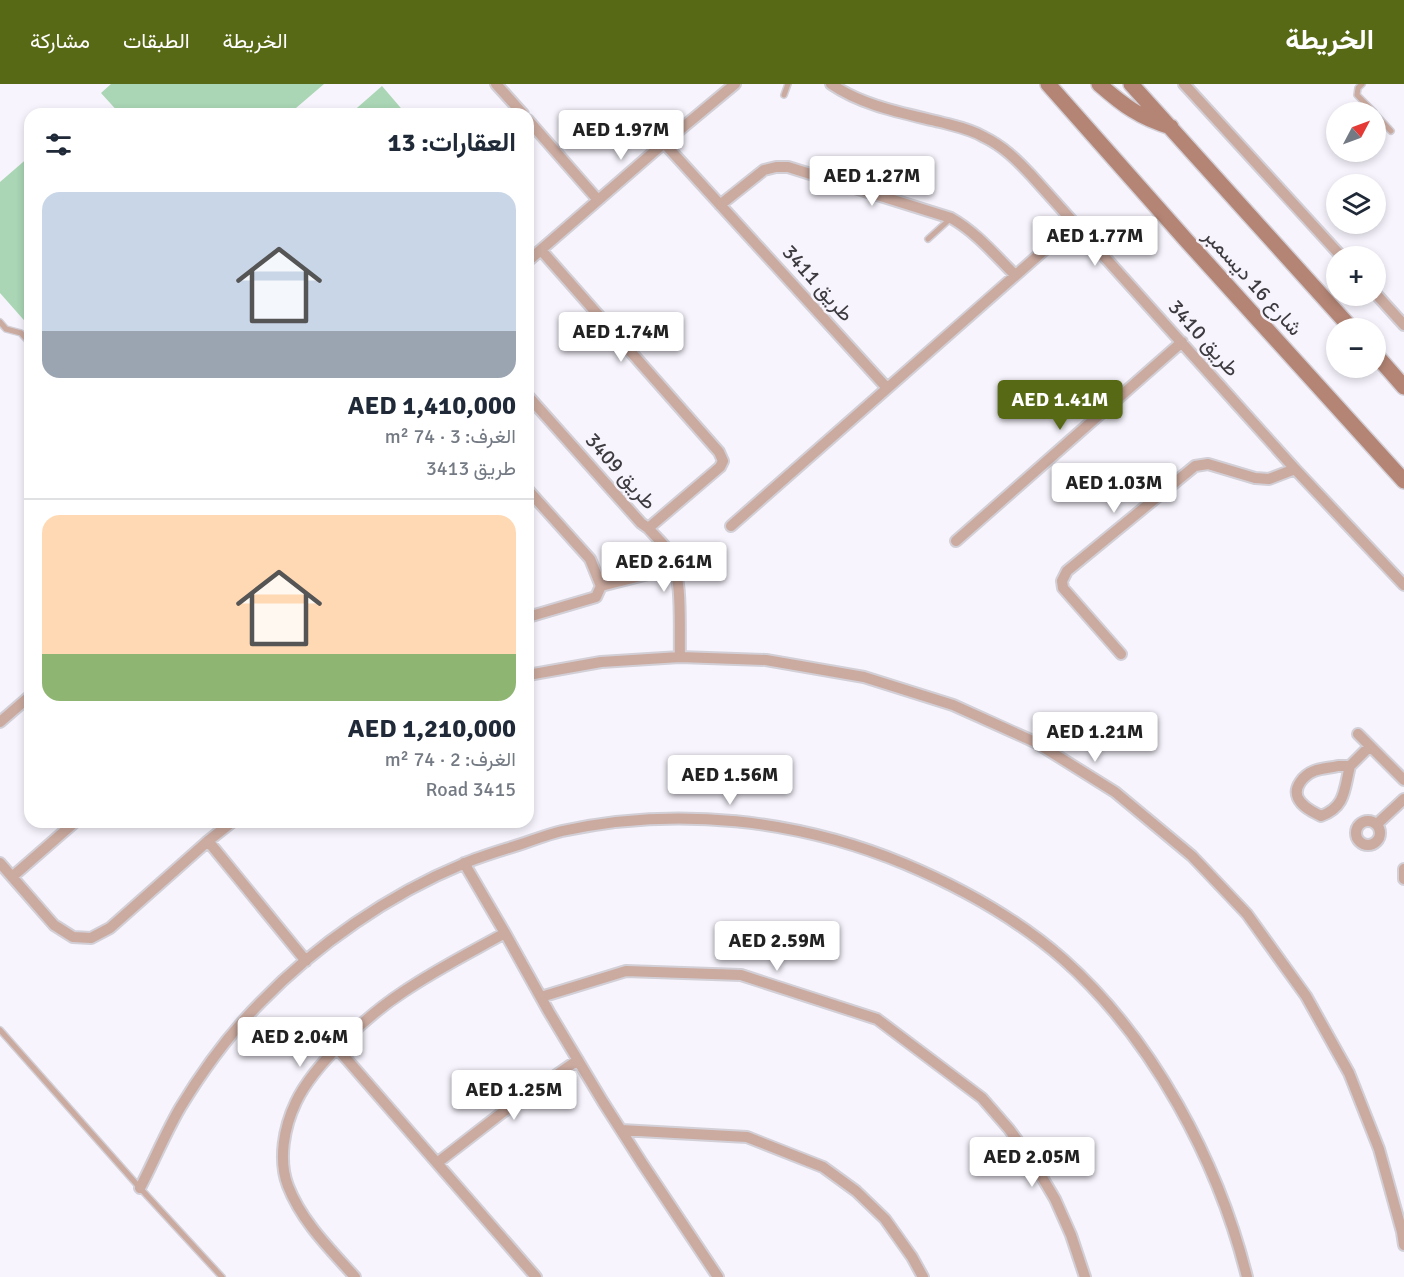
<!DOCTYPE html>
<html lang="ar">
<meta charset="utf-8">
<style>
:root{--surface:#fff;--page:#f6f6f7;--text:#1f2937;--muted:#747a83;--line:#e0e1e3;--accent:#576915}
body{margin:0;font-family:Signika,Vazirmatn,sans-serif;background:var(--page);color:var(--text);direction:rtl;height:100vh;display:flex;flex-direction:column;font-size:22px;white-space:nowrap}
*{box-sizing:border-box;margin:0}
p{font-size:20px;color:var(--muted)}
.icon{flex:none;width:33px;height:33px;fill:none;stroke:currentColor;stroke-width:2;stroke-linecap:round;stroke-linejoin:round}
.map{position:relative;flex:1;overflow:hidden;direction:ltr}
.sheet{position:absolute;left:24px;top:24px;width:510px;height:720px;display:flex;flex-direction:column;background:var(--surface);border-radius:18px;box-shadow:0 3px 9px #0003;direction:rtl}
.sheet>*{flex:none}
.needle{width:39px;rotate:49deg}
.buttons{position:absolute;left:1326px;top:18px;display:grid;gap:12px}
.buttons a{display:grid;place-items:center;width:60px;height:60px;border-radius:50%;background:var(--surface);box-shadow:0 3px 9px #0003;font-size:30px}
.price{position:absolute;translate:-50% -51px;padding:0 14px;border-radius:6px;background:#fff;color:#222;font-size:20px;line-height:39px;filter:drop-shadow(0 2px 3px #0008)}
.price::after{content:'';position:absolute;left:50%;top:36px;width:18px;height:14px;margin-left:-9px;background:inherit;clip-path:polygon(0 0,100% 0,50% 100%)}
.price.current{background:var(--accent);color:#fff}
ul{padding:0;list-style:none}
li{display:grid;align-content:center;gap:12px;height:318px;padding:0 18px}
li+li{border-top:2px solid var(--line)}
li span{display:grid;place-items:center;height:186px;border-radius:18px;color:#555}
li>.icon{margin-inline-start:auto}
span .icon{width:108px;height:108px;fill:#fffc;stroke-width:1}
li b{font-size:26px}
h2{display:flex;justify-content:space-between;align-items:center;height:72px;padding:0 18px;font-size:26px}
header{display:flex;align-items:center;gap:36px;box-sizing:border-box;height:84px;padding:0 30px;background:var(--accent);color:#fff}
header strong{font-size:28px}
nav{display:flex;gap:33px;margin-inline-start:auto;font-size:21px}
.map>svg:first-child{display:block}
</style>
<header>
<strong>الخريطة</strong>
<nav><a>الخريطة</a><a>الطبقات</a><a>مشاركة</a></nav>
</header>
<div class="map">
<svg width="1404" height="1193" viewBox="0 0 1404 1193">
<rect width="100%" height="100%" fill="#f7f4fd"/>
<!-- green -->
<path fill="#aad6b5" d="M111 0H324L289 30H120L101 9Z
M382 2 406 30H350Z
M30 72V243L0 209V98Z"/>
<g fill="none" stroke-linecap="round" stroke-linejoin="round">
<defs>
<path id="service" d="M1362 0 1358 4 1357 11 1374 28
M784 11 788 0
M1376 31 1391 47
M928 155 950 135
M0 238 6 245 21 249 30 259
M0 946 140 1104 222 1193"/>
<path id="minor" d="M496 0 523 30
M831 0C863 22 903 29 940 38 955 42 971 45 984 53 1003 62 1017 76 1031 91L1295 385 1404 501
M1184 0 1341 172
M528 36 598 116
M664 59 887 304
M720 121 764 86 776 83H788L951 134C976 148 995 171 1015 191
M528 177 664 59 735 0
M1376 210 1404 241
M528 312 641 439 648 444 652 441 720 383 723 377 719 368 541 166
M528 406 590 475 601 502 596 513 528 533
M731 442 1075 139
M648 444C655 452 664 460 670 469 683 495 679 543 680 573
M956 457 1182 258
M601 502 676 483
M1121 570 1063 504 1062 497 1067 487 1195 382 1208 380 1255 394 1269 395 1295 385
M528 591 601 578 680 573 766 576 864 593 953 621 1035 658 1115 708 1192 772 1247 830 1306 912 1349 989 1379 1065 1402 1148 1404 1161
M0 638 30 612
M1358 650 1404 696
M1338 682H1350C1344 705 1346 723 1321 732 1313 728 1302 723 1298 714 1293 703 1304 691 1314 687 1321 684 1330 684 1338 682Z
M1350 682 1370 662
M1356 749a12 12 0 1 1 24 0a12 12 0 1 1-24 0Z
M1377 740 1404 715
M208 757 306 877
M0 779 54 841 73 853 91 854 110 844 208 757 232 738
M464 779 505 849 549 928 603 1018 642 1079 718 1193
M1404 785V795
M12 793 75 738
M541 913 626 887 741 891 877 935 982 1014 1009 1045 1033 1078 1055 1115 1071 1151 1085 1193
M337 964 536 1193
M621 1046 747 1053 823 1083 856 1107 885 1135 912 1173 923 1193
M437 1079 503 1028 578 976
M140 1104C154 1077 165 1050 180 1024 203 986 230 949 261 918 316 861 390 810 463 780 479 773 496 768 512 763 529 758 545 751 562 747 676 722 797 735 905 780 962 804 1016 834 1063 875 1153 955 1218 1077 1247 1193
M355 1193C330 1165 302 1138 288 1102 278 1076 284 1043 296 1018 314 980 368 931 403 908 435 886 471 868 505 849"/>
<path id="secondary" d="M1048 0 1186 156 1404 397
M1099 0C1123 21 1140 34 1171 43
M1131 0 1351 244
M1376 271 1404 303"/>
</defs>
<!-- service casing -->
<use href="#service" stroke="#d2cfd7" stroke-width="8"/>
<!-- minor casing -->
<use href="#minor" stroke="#d2cfd7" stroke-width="14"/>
<!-- secondary casing -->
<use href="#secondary" stroke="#d2cfd7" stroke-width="18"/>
<!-- service -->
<use href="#service" stroke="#cbaa9f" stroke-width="5"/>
<!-- minor -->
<use href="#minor" stroke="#cbaa9f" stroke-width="10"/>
<!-- secondary -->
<use href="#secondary" stroke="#b48575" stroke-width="15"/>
</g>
<g text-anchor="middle" stroke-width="5" stroke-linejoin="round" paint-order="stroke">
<!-- street labels -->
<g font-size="21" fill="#3d3b3f" stroke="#f7f4fd">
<text transform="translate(1253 198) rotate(48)" y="7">شارع 16 ديسمبر</text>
<text transform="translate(818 199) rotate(48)" y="7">طريق 3411</text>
<text transform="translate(1204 254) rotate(48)" y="7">طريق 3410</text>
<text transform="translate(621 387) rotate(48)" y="7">طريق 3409</text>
</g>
</g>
</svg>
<div class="buttons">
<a><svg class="needle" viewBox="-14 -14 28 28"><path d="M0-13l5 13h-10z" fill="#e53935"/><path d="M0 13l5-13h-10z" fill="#747a83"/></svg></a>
<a><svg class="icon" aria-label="layers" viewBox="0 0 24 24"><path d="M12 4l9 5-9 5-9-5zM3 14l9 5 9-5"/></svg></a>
<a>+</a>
<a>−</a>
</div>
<b class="price" style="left:621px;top:77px">AED 1.97M</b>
<b class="price" style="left:872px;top:123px">AED 1.27M</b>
<b class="price" style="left:1095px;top:183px">AED 1.77M</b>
<b class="price" style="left:621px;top:279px">AED 1.74M</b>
<b class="price current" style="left:1060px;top:347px">AED 1.41M</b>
<b class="price" style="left:1114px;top:430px">AED 1.03M</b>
<b class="price" style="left:664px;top:509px">AED 2.61M</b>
<b class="price" style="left:1095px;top:679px">AED 1.21M</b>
<b class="price" style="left:730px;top:722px">AED 1.56M</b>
<b class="price" style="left:777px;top:888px">AED 2.59M</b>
<b class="price" style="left:300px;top:984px">AED 2.04M</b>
<b class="price" style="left:514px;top:1037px">AED 1.25M</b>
<b class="price" style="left:1032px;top:1104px">AED 2.05M</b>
<section class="sheet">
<h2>العقارات: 13<svg class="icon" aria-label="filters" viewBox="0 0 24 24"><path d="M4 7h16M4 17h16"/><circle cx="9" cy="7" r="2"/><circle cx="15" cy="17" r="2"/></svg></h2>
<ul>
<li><span style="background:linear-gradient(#c9d6e8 75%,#9aa5b1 0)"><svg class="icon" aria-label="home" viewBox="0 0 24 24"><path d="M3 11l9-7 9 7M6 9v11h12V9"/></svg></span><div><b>AED 1,410,000</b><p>الغرف: 3 · 74 m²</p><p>طريق 3413</p></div></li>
<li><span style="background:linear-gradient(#ffd9b3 75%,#8fb573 0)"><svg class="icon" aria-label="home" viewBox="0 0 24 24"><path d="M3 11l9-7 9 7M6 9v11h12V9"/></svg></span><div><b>AED 1,210,000</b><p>الغرف: 2 · 74 m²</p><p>Road 3415</p></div></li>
</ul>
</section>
</div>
